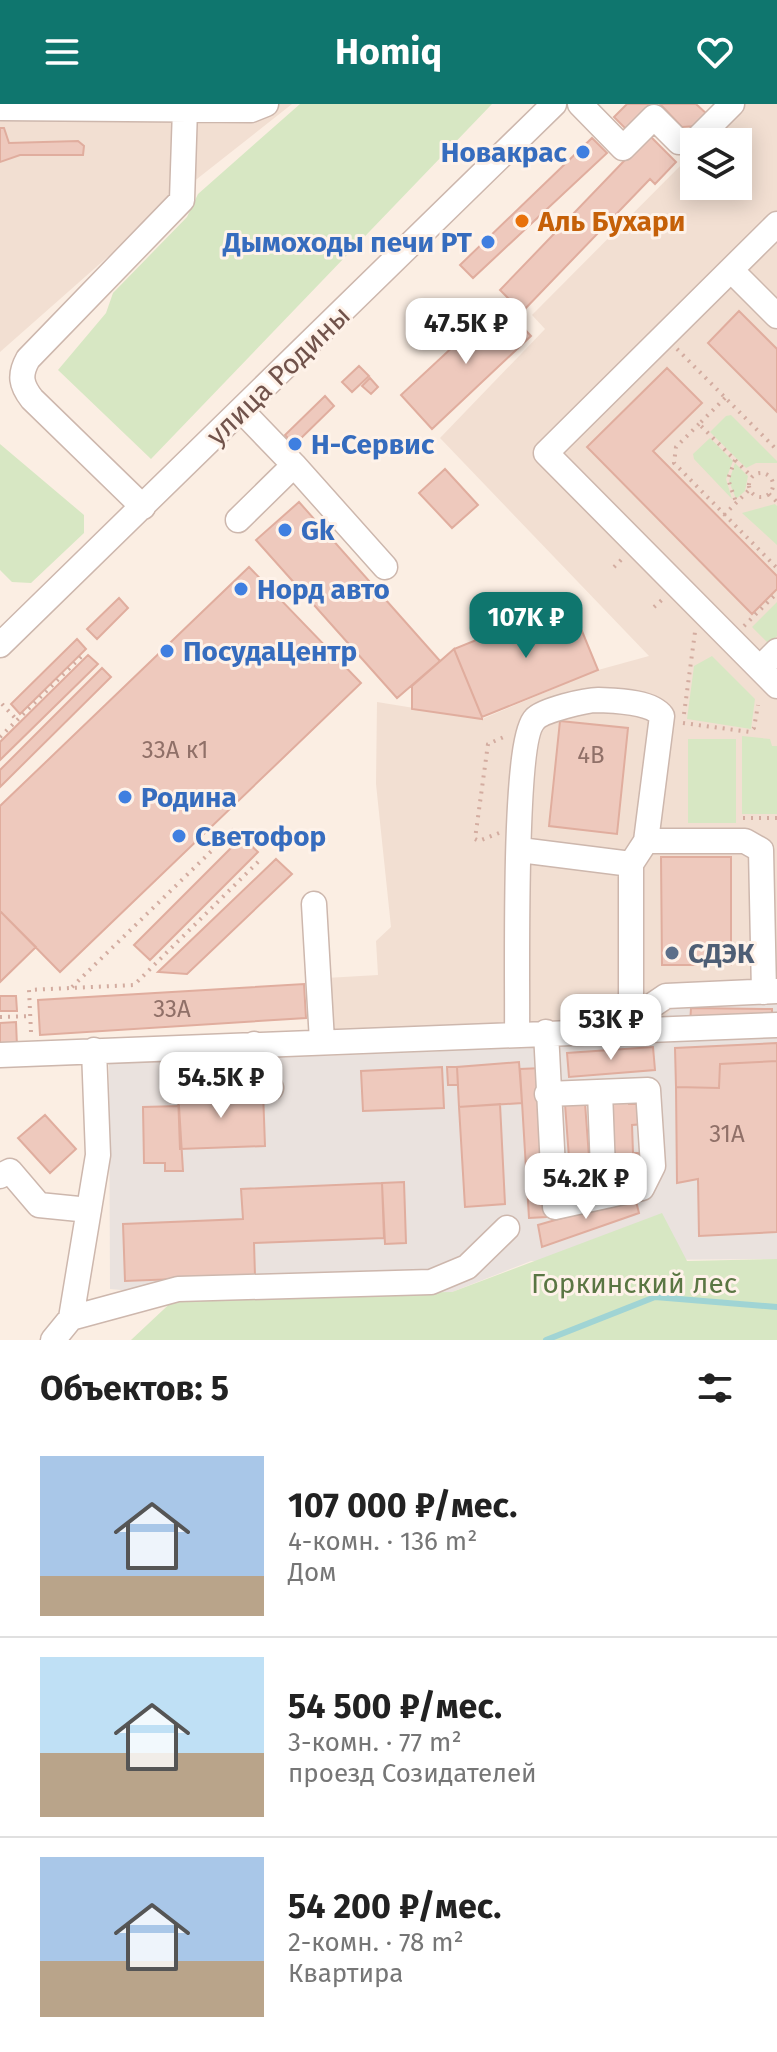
<!DOCTYPE html>
<html lang="ru">
<meta charset="utf-8">
<style>
:root{--surface:#fff;--page:#f2f2f2;--text:#222;--muted:#767676;--line:#e0e0e0;--accent:#0f766e}
body{margin:0;font-family:"Fira Sans",sans-serif;background:var(--page);color:var(--text);height:100vh;display:flex;flex-direction:column;font-size:30px;white-space:nowrap}
*{box-sizing:border-box;margin:0}
p{font-size:26px;color:var(--muted)}
.icon{flex:none;width:44px;height:44px;fill:none;stroke:currentColor;stroke-width:2;stroke-linecap:round;stroke-linejoin:round}
.map{position:relative;height:1236px;overflow:hidden}
.side{display:flex;flex-direction:column;background:var(--surface);flex:1}
.side>*{flex:none}
.buttons{position:absolute;left:680px;top:24px;display:grid;gap:16px}
.buttons a{display:grid;place-items:center;width:72px;height:72px;border-radius:0px;background:var(--surface);box-shadow:0 4px 20px #0003;font-size:40px}
.price{position:absolute;translate:-50% -68px;padding:0 18px;border-radius:16px;background:#fff;color:#222;font-size:26px;line-height:52px;filter:drop-shadow(0 2px 4px #0008)}
.price::after{content:'';position:absolute;left:50%;top:48px;width:24px;height:18px;margin-left:-12px;background:inherit;clip-path:polygon(0 0,100% 0,50% 100%)}
.price.active{background:var(--accent);color:#fff}
ul{padding:0;list-style:none}
li{display:flex;align-items:center;gap:24px;height:200px;padding:0 40px}
li+li{border-top:2px solid var(--line)}
li span{display:grid;place-items:center;flex:none;width:224px;height:160px;border-radius:0px;color:#555}
li>.icon{margin-inline-start:auto}
span .icon{width:96px;height:96px;fill:#fffc;stroke-width:1}
li b{font-size:34px}
h2{display:flex;justify-content:space-between;align-items:center;height:96px;padding:0 40px;font-size:34px}
header{display:flex;justify-content:space-between;align-items:center;height:104px;padding:0 40px;background:var(--accent);color:#fff;font-size:36px;font-weight:700}
.map>svg:first-child{display:block}
</style>
<header><svg class="icon" aria-label="menu" viewBox="0 0 24 24"><path d="M4 6h16M4 12h16M4 18h16"/></svg>Homiq<svg class="icon" aria-label="heart" viewBox="0 0 24 24"><path d="M12 20l-8-8c-3-5 5-10 8-4 3-6 11-1 8 4z"/></svg></header>
<div class="map">
<svg width="777" height="1236" viewBox="0 0 777 1236">
<rect width="100%" height="100%" fill="#fbeee3"/>
<!-- residential -->
<path fill="#f2dfd2" d="M0 0H292L188 82 0 248Z
M742 0H777V893L655 920 329 925 326 874 378 871 376 837 391 823 376 680 377 598 482 615 598 566 649 552 440 334 545 225 532 211 694 48V82H738V38H704Z"/>
<!-- industrial -->
<path fill="#eae2de" d="M777 893V1155L531 1157 452 1188 179 1191 110 1185 109 953 326 952 638 939 674 903Z"/>
<!-- green -->
<path fill="#d7e7c3" d="M300 0H492L151 355 58 266 106 209 113 189 187 113 198 90Z
M731 311 777 357V359H756L746 364 710 328 726 312Z
M710 334 733 357 726 375 732 395 694 355 693 350Z
M0 340 84 411V429L31 479 12 478 0 466Z
M735 359 748 372 745 387 736 395 729 377Z
M775 400 777 402V441L742 409Z
M777 498V532L769 540 752 523Z
M712 552 755 595 751 625 687 615 694 562Z
M742 632 770 635 772 642H777V710H742Z
M688 635H736V719H688Z
M662 1109 687 1157 777 1155V1236H131L179 1191 452 1188Z"/>
<g fill="none" stroke-linecap="round" stroke-linejoin="round">
<!-- stream -->
<path stroke="#a0d4d4" stroke-width="6" d="M546 1236 655 1193 777 1203"/>
</g>
<!-- building -->
<path fill="#eec9bd" stroke="#e0ad9e" stroke-width="2" d="M627 0H657L629 28 614 13Z
M660 0H696L709 12 697 22 682 23Z
M0 24H4L9 39 78 37 84 42 83 51H20L0 58Z
M649 31 676 58 655 80 650 75 522 208 500 186Z
M592 34 607 49 473 174 460 161Z
M500 199 531 232 432 325 401 291Z
M739 207 777 245V308L708 239Z
M359 262 369 272 352 288 342 278Z
M667 264 702 299 653 347 777 472V485L752 510 587 343Z
M370 274 378 283 371 290 362 282Z
M325 292 334 302 294 341 285 331Z
M445 365 478 401 452 424 419 389Z
M299 398 440 557 397 594 256 436Z
M249 463 361 579 60 868 0 807V702Z
M119 494 128 504 97 535 87 525Z
M570 498 598 566 482 613 454 545Z
M77 535 86 545 20 610 11 600Z
M454 545 482 613V615L412 605V582Z
M88 551 98 560 0 656V638Z
M102 564 111 573 0 683V666Z
M560 617 628 624 617 730 549 722Z
M242 733 258 748 150 856 134 841Z
M661 753H731V861H662Z
M276 755 292 770 187 870 158 868Z
M0 807 36 843 0 878Z
M304 880 306 914 40 931 38 896Z
M0 892H16L17 907H0Z
M691 904 772 905V921H690Z
M16 918 17 942H0V919Z
M777 939V957L720 960 719 984 676 983 675 944Z
M653 943 655 966 569 973 567 949Z
M777 957V1128L699 1132 698 1075 677 1079 676 983 719 984 720 960Z
M519 958 522 999 459 1003 457 963Z
M442 963 444 1004 363 1007 361 967Z
M447 963H457L458 981H448Z
M542 964 547 1113 529 1114 520 965Z
M263 987 265 1042 180 1045 178 989Z
M612 994H629V1000H644L645 1020 632 1021 633 1049H643V1070H614Z
M585 999 591 1080 571 1081 565 1000Z
M500 1000 505 1100 465 1103 459 1003Z
M179 1002 183 1067H165V1059H144L143 1003Z
M45 1011 76 1045 50 1069 18 1034Z
M404 1078 406 1139 385 1140 382 1079Z
M382 1079 384 1134 254 1139 255 1172 125 1177 123 1120 243 1115 241 1085Z
M635 1093 639 1109 542 1143 538 1121Z"/>
<g fill="none" stroke-linecap="round" stroke-linejoin="round">
<defs>
<path id="minor" d="M580 0 623 44 654 13 679 38 695 37 732 0
M0 4 251 6 266 0
M777 120 546 349 777 582
M731 166 777 212
M294 361 385 463
M143 403 32 295C21 281 19 271 28 255L182 96 185 5
M238 416 294 361 242 307
M0 541 554 0
M760 564 777 547
M520 746 631 760
M314 800 322 937
M631 915V760L646 737
M622 922 666 892 777 887
M546 928 555 1103 642 1084 653 1062 648 986 547 990
M517 930C518 885 512 637 535 615 543 606 586 596 598 596 616 597 651 597 662 612L646 737H745L761 746 764 888
M254 940 271 984
M0 951 777 921
M600 988 604 1092
M0 1072 10 1067 39 1101 89 1106
M71 1214 178 1185 431 1178 467 1163 507 1124
M53 1236 71 1214 98 1051 94 946"/>
</defs>
<!-- minor casing -->
<use href="#minor" stroke="#cdb7ad" stroke-width="27"/>
<!-- path -->
<path stroke="#d3aca0" stroke-width="4" stroke-dasharray="2 6" stroke-linecap="butt" d="M677 245 777 346
M725 294 699 320 752 373
M699 320 676 343 674 359 777 464
M735 356 728 375 736 398
M749 381a12 12 0 1 1 24 0a12 12 0 1 1-24 0Z
M769 390 777 398
M724 411 750 385
M614 463 623 454
M654 503 664 494
M744 522 777 489
M2 600 17 616
M684 610 695 528
M683 619 750 628 754 624 758 601
M0 633 85 549
M743 714H777
M499 729 479 737 475 735 488 640 506 632
M72 883 234 725
M0 913 30 912
M31 928 29 886 134 881 261 755"/>
<!-- minor -->
<use href="#minor" stroke="#fff" stroke-width="24"/>
</g>
<!-- markers -->
<g fill="#3f7fe0" stroke="#fef2e9" stroke-width="3">
<circle cx="583" cy="48" r="8"/>
<circle cx="488" cy="138" r="8"/>
<circle cx="295" cy="340" r="8"/>
<circle cx="285" cy="426" r="8"/>
<circle cx="241" cy="485" r="8"/>
<circle cx="167" cy="547" r="8"/>
<circle cx="125" cy="693" r="8"/>
<circle cx="179" cy="732" r="8"/>
</g>
<circle fill="#e8710a" stroke="#fef2e9" stroke-width="3" cx="522" cy="117" r="8"/>
<circle fill="#5c6f8a" stroke="#fef2e9" stroke-width="3" cx="672" cy="849" r="8"/>
<g text-anchor="middle" stroke-width="6" stroke-linejoin="round" paint-order="stroke">
<!-- number labels -->
<g font-size="24" fill="#907068">
<text x="175" y="654">33А к1</text>
<text x="591" y="659">4В</text>
<text x="172" y="913">33А</text>
<text x="727" y="1038">31А</text>
</g>
<!-- shop labels -->
<g font-size="28" font-weight="bold" fill="#366cbe" stroke="#fef2e9" text-anchor="start">
<text x="567" y="58" text-anchor="end">Новакрас</text>
<text x="472" y="148" text-anchor="end">Дымоходы печи РТ</text>
<text x="311" y="350">Н-Сервис</text>
<text x="301" y="436">Gk</text>
<text x="257" y="495">Норд авто</text>
<text x="183" y="557">ПосудаЦентр</text>
<text x="141" y="703">Родина</text>
<text x="195" y="742">Светофор</text>
</g>
<!-- food labels -->
<g font-size="28" font-weight="bold" fill="#c56008" stroke="#fef2e9" text-anchor="start">
<text x="538" y="127">Аль Бухари</text>
</g>
<!-- street labels -->
<g font-size="28" fill="#71534b" stroke="#fef2e9">
<text transform="translate(278 271) rotate(-44)" y="10">улица Родины</text>
</g>
<!-- service labels -->
<g font-size="28" font-weight="bold" fill="#4e5e75" stroke="#fef2e9" text-anchor="start">
<text x="688" y="859">СДЭК</text>
</g>
<!-- park labels -->
<g font-size="28" fill="#5a7643" stroke="#fef2e9">
<text x="634" y="1189">Горкинский лес</text>
</g>
</g>
</svg>
<div class="buttons">
<a><svg class="icon" aria-label="layers" viewBox="0 0 24 24"><path d="M12 4l9 5-9 5-9-5zM3 14l9 5 9-5"/></svg></a>
</div>
<b class="price" style="left:466px;top:262px">47.5K ₽</b>
<b class="price active" style="left:526px;top:556px">107K ₽</b>
<b class="price" style="left:611px;top:958px">53K ₽</b>
<b class="price" style="left:221px;top:1016px">54.5K ₽</b>
<b class="price" style="left:586px;top:1117px">54.2K ₽</b>
</div>
<section class="side">
<h2>Объектов: 5<svg class="icon" aria-label="filters" viewBox="0 0 24 24"><path d="M4 7h16M4 17h16"/><circle cx="9" cy="7" r="2"/><circle cx="15" cy="17" r="2"/></svg></h2>
<ul>
<li><span style="background:linear-gradient(#a9c7e8 75%,#b9a48a 0)"><svg class="icon" aria-label="home" viewBox="0 0 24 24"><path d="M3 11l9-7 9 7M6 9v11h12V9"/></svg></span><div><b>107 000 ₽/мес.</b><p>4-комн. · 136 m²</p><p>Дом</p></div></li>
<li><span style="background:linear-gradient(#bfe0f5 60%,#b9a48a 0)"><svg class="icon" aria-label="home" viewBox="0 0 24 24"><path d="M3 11l9-7 9 7M6 9v11h12V9"/></svg></span><div><b>54 500 ₽/мес.</b><p>3-комн. · 77 m²</p><p>проезд Созидателей</p></div></li>
<li><span style="background:linear-gradient(#a9c7e8 65%,#b9a48a 0)"><svg class="icon" aria-label="home" viewBox="0 0 24 24"><path d="M3 11l9-7 9 7M6 9v11h12V9"/></svg></span><div><b>54 200 ₽/мес.</b><p>2-комн. · 78 m²</p><p>Квартира</p></div></li>
</ul>
</section>
